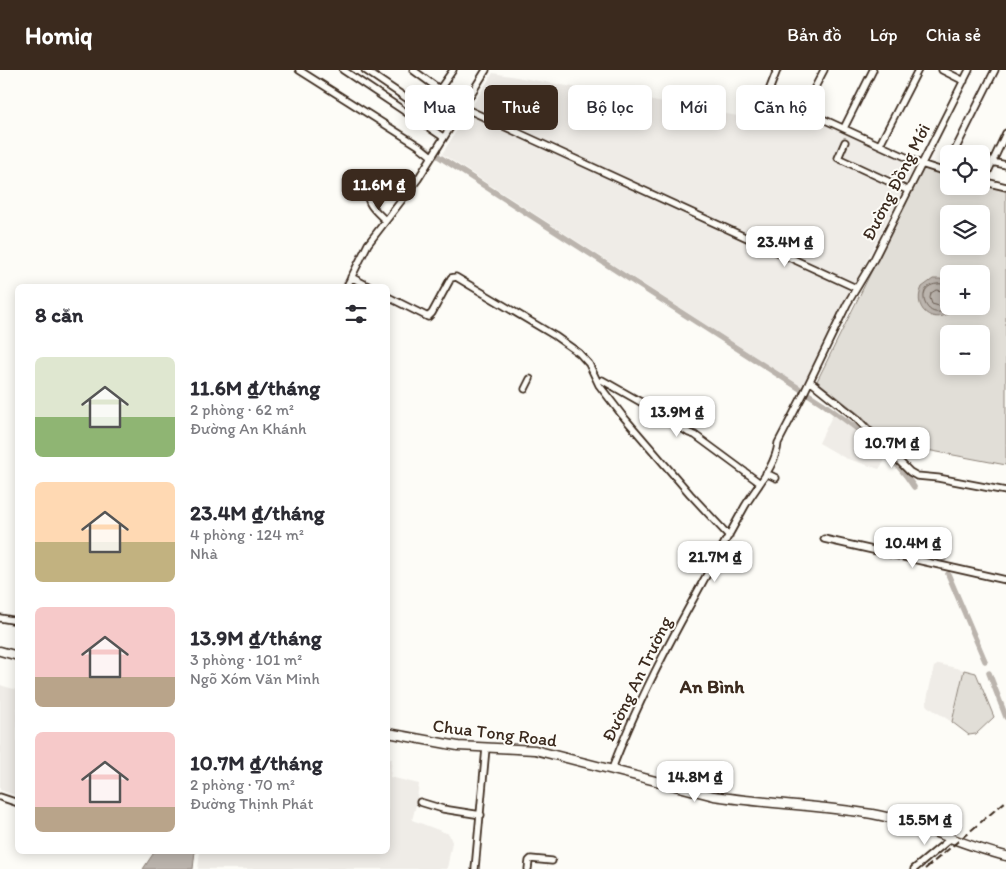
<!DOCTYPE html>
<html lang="vi">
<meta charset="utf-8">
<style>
:root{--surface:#fff;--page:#f2f2f3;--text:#2b2b33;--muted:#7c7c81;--accent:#3b2a1e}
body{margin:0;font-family:Itim,sans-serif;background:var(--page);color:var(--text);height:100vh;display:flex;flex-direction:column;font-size:19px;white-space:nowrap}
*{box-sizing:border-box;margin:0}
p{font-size:16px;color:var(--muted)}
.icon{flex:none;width:28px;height:28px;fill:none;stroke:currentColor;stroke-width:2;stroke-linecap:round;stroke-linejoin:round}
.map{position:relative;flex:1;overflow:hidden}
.side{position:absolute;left:15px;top:214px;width:375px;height:570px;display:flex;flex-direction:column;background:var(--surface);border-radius:8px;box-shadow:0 2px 12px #0003}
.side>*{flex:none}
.hud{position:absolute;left:405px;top:15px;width:475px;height:45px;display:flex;gap:10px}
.fabs{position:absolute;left:940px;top:75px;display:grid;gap:10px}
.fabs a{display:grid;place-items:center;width:50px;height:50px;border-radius:8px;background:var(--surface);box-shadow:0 2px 12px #0003;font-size:25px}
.price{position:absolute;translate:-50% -42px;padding:0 11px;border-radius:10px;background:#fff;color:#222;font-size:16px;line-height:32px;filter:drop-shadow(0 1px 2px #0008)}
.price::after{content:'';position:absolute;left:50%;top:30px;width:15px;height:11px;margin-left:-8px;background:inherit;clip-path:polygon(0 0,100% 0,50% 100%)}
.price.current{background:var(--accent);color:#fff}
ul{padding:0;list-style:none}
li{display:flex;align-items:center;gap:15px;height:125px;padding:0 20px}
li span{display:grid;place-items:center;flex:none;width:140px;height:100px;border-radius:8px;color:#555}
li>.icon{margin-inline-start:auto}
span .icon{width:60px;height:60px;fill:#fffc;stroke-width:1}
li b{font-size:21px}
h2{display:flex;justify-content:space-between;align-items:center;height:60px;padding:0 20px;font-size:21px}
.pill{padding:0 18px;border-radius:8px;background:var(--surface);box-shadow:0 2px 12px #0003;font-size:18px;line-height:45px}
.pill.current{background:var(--accent);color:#fff}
header{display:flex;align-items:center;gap:30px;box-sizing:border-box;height:70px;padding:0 25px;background:var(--accent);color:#fff}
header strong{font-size:24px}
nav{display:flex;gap:28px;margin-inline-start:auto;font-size:18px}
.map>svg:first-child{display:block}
</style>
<header>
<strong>Homiq</strong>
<nav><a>Bản đồ</a><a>Lớp</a><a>Chia sẻ</a></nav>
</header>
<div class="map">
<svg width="1006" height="799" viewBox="0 0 1006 799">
<rect width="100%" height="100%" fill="#fdfcf7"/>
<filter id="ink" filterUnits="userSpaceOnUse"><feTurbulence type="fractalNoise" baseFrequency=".02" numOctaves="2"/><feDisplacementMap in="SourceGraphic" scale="10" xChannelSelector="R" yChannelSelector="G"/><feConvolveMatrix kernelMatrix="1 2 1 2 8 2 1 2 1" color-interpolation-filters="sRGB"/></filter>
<g filter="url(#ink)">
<!-- built -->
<path fill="#efece7" d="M493 3 755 49 766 27 915 96 802 317 442 84Z
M833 344 858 362 885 390 879 399 845 388 819 373Z
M939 594 964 600 952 652 927 636 926 634 934 597Z
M0 615 17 620V726L0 720Z
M388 689H392L390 707 419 714 416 735 412 750 449 764 452 772 447 799H198L200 781H388Z"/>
<!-- green -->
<path fill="#e1ded7" stroke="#8e847a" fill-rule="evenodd" d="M923 98 949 105V116H981V113L1006 119V395L906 376 901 387 860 345 817 311ZM949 144H981V176H949ZM949 204H981V236H949ZM949 264H981V296H949Z
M964 600 976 603 994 647 976 664 969 665 952 652Z"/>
<!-- water -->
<path fill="#bbb4ad" stroke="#887d74" d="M933 209H940L949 212V236H956C940 259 910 242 922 217Z
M155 781H195L193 799H143Z"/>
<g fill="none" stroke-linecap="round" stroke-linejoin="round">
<!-- shore -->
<path stroke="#6e6157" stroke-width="1" d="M949 216C945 215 941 213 937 214 911 216 928 258 950 236
M949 222 936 220 931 223 930 228 932 234 939 236 944 234 949 228"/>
<!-- canal -->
<path stroke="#bbb4ad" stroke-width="5.5" d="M421 75 822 333C855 357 892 382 914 417
M935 469 944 489
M948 504 985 591
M989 603 1006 647"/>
<defs>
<path id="minor" d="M299 0 419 76 430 85 431 88
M343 0 443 67
M365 0 449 57
M413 0 439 19
M777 0 770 18 775 27 921 94 949 103
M942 0 964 11
M432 30 453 0
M462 37 856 218
M803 40 824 0
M844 58 873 0
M845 72 838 88 907 120
M880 74 918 0
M953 84 995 0
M992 92 1006 95
M944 102 949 92
M981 111 1006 117
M983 112 1006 63
M368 122C366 134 377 142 385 150
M351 207 368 216
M347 216 368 174 418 109 486 0
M388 227 428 247 432 243 451 208 456 207 555 266 579 283 589 294 599 315 622 345 690 424 729 466
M602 310 646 335 689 363 695 365 760 413
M810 311 855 347 910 402 917 406 938 408 1006 421
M525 319 530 309
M766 403 776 408
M824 469 1006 510
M0 548 18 551
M612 699C643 617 687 540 730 463 735 454 740 445 745 436 756 417 776 396 778 373L803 325 847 234 874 189 969 0
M0 727 18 733
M420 732 443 739 481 745
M475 799 486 678
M528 799 529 791 531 789 552 791
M914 799 950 769"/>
<path id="major" d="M0 581 18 586
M388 663 458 676 535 680 714 726C766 734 819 735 872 744 918 752 960 775 1006 786"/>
</defs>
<!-- minor casing -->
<use href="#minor" stroke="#3b2a1e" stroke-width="9"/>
<!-- major casing -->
<use href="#major" stroke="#3b2a1e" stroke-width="11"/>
<!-- minor -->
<use href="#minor" stroke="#fdfcf7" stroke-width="5.5"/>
<!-- major -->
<use href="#major" stroke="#fdfcf7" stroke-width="8"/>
<!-- rail -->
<path stroke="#3b2a1e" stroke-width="2" stroke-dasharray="8 4" stroke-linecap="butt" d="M925 799 1006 731"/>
</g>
</g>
<g text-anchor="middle" stroke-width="4" stroke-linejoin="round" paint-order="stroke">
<!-- street labels -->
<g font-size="18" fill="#3b2a1e" stroke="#fdfcf7">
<text transform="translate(896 112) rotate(-63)" y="6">Đường Đồng Mới</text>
<text transform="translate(637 609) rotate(-64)" y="6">Đường An Trường</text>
<text transform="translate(495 663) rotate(7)" y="6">Chua Tong Road</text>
</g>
<!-- neighbourhood labels -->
<g font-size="19" font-weight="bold" fill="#3b2a1e" stroke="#fdfcf7">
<text x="712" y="623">An Bình</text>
</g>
</g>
</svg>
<div class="fabs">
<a><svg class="icon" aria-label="locate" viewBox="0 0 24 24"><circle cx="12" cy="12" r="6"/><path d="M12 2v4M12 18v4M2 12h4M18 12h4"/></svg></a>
<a><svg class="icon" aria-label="layers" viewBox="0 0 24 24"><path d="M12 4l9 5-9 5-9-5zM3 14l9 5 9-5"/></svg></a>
<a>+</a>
<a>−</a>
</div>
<b class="price current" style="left:379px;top:141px">11.6M ₫</b>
<b class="price" style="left:785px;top:198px">23.4M ₫</b>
<b class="price" style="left:677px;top:368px">13.9M ₫</b>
<b class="price" style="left:892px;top:399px">10.7M ₫</b>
<b class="price" style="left:913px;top:499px">10.4M ₫</b>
<b class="price" style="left:715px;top:513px">21.7M ₫</b>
<b class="price" style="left:695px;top:733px">14.8M ₫</b>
<b class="price" style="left:925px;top:776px">15.5M ₫</b>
<div class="hud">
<a class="pill">Mua</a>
<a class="pill current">Thuê</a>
<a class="pill">Bộ lọc</a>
<a class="pill">Mới</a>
<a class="pill">Căn hộ</a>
</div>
<section class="side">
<h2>8 căn<svg class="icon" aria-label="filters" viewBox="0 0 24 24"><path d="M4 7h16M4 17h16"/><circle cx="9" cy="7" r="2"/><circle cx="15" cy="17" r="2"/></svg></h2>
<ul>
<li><span style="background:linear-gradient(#dfe7d0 60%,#8fb573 0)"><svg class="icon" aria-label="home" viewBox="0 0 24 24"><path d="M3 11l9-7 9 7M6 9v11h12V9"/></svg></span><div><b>11.6M ₫/tháng</b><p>2 phòng · 62 m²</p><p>Đường An Khánh</p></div></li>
<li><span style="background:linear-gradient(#ffd9b3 60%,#c2b280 0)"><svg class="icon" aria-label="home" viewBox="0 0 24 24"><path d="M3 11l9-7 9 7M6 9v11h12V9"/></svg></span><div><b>23.4M ₫/tháng</b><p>4 phòng · 124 m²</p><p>Nhà</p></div></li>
<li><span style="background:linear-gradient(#f6c9c9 70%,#b9a48a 0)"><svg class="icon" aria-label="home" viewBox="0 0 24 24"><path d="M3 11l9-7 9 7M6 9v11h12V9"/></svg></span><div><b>13.9M ₫/tháng</b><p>3 phòng · 101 m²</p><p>Ngõ Xóm Văn Minh</p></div></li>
<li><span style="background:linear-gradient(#f6c9c9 75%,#b9a48a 0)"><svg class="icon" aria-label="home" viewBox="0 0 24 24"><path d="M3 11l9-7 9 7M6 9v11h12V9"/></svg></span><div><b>10.7M ₫/tháng</b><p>2 phòng · 70 m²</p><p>Đường Thịnh Phát</p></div></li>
</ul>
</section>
</div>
